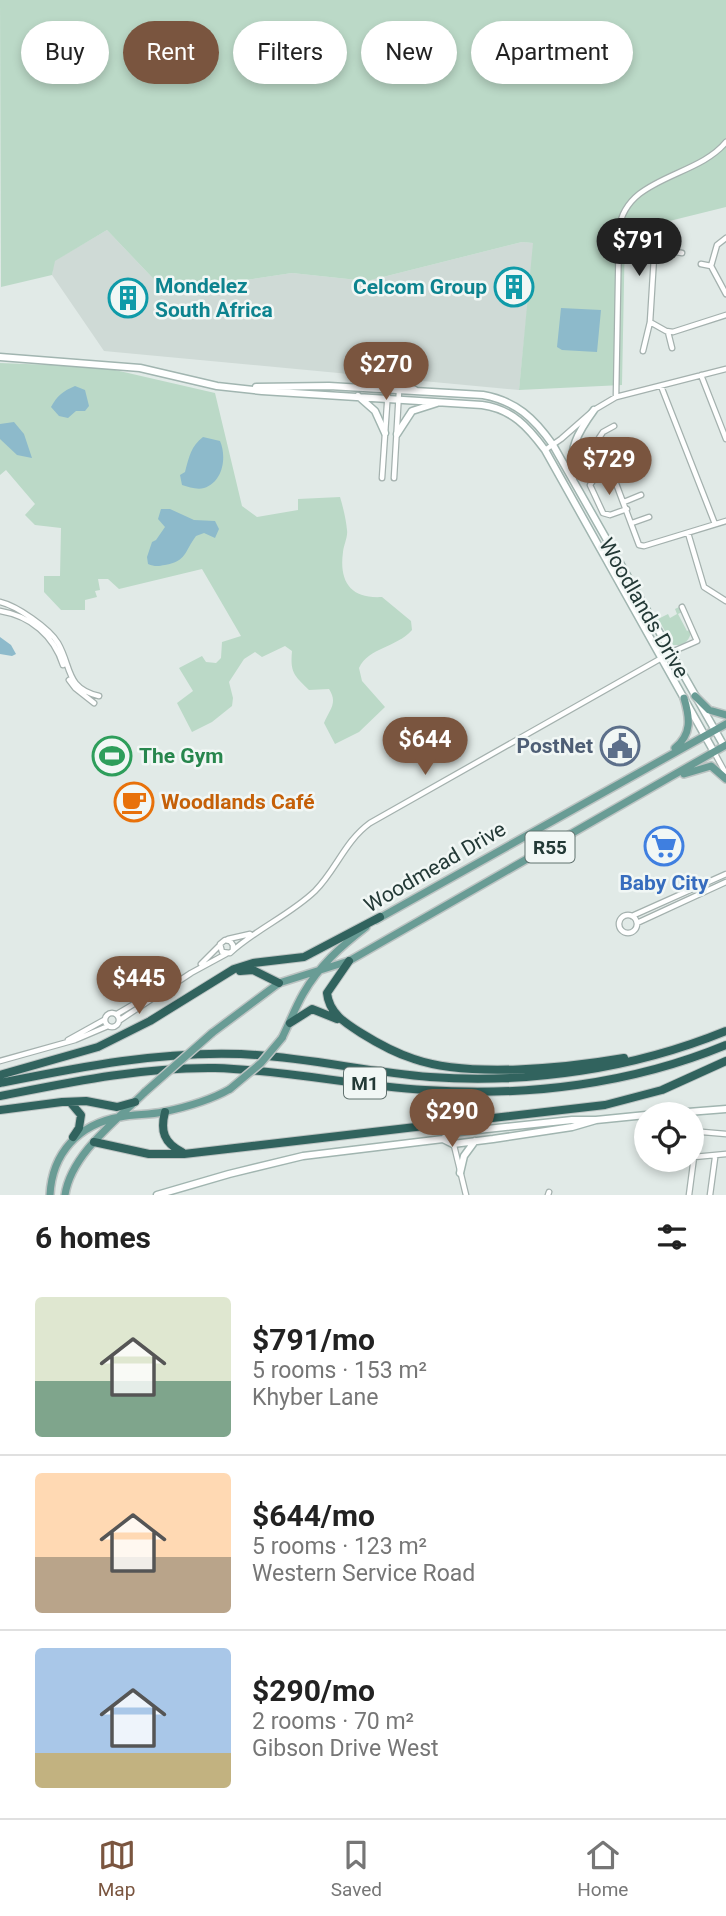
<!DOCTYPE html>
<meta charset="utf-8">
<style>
:root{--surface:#fff;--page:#f2f2f2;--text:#222;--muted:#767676;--line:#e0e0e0;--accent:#7a553f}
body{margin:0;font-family:Roboto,sans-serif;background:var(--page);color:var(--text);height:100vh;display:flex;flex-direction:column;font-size:26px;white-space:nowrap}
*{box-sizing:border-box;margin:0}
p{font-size:23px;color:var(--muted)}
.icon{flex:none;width:38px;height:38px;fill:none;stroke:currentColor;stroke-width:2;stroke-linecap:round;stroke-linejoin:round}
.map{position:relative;height:1195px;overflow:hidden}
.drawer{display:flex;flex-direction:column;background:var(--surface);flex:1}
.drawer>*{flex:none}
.top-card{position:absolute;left:21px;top:21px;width:684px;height:63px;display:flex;gap:14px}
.buttons{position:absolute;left:634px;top:1102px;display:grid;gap:14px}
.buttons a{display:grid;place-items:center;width:70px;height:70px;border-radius:50%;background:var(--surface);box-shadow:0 4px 10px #0003;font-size:35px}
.price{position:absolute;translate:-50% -60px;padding:0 16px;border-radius:24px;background:var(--accent);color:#fff;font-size:23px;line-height:46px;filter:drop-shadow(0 2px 4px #0008)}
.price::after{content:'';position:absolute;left:50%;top:42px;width:21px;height:16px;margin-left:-10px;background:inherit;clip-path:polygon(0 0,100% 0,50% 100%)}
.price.current{background:#222;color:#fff}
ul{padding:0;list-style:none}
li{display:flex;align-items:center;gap:21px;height:175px;padding:0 35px}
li+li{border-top:2px solid var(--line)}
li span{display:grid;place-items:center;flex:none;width:196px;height:140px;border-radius:7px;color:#555}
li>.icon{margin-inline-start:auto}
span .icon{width:84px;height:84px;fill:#fffc;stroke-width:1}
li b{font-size:30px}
h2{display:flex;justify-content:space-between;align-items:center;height:84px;padding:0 35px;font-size:30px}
.chip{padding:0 24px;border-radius:32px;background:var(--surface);box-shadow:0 4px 10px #0003;font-size:24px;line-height:63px}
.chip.current{background:var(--accent);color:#fff}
.dock{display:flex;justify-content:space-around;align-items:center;height:98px;border-top:2px solid var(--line);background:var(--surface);font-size:19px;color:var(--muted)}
.dock a{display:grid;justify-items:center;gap:4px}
.dock .current{color:var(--accent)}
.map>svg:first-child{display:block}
</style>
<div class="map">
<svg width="726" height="1195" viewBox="0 0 726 1195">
<rect width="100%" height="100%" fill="#e1eae7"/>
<!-- built -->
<path fill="#cfdad6" d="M107 230 166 292 292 273 367 281 522 242 534 243 519 390 104 351 52 275 54 261Z"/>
<!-- green -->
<path fill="#bbd9c7" d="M0 0H726V207L625 232 622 385 519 390 533 243 522 242 367 281 292 273 166 292 107 230 55 261 52 275 1 287Z
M0 363 102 367 215 393 242 506 257 517 298 510V499L340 497C343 507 346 519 347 530 348 537 344 544 343 552 339 581 350 599 382 597L411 621 412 630C396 648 369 647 359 668L362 681 385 707 359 732 335 744 324 723C330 709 338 703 329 689L309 690C294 675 290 673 292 651L285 646 262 657 255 652 244 659 229 682 233 698 232 706 212 722 192 732 177 703 193 691 179 668 202 656 206 662 216 663 221 658 222 642 241 636 202 569 119 589 108 579H98L100 590 95 591 97 597 85 600V610H61L44 592V576H60L61 528 35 525 25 515 35 504 6 470 0 475Z
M679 607 682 612 678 614 687 631 691 629C691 641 683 646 673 645L658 619 668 614 670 618 677 614 675 609Z"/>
<!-- water -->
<path fill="#8dbacb" d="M561 308 601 310 597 352 562 350 557 347Z
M75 386 85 390 89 406 85 411H76L68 418 59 416 51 407C57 396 63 391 75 386Z
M14 422 24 434 32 458 17 455 0 439V424Z
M203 437 220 441C227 457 223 482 204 488 197 490 189 487 182 485L180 475 185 472C189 457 191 446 203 437Z
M161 509H170L194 520 215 521 219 529 215 538 204 533 196 536C184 552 187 561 165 565 159 566 155 567 148 564L147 557 152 542 156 540 165 527 158 519Z
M0 637 11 645 16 654 12 656 0 654Z"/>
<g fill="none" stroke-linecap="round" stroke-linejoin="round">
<defs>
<path id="street" d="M701 264 711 266 726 294
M711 266 717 245 726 238
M650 322 666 331 673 332 726 315
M668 332 672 348
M643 351 650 322 654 257 663 250 682 253
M701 375 726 439
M661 386 715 524
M616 397 619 229C626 176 697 178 726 142
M614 426 603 432 599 438 639 545 644 546 726 521
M545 450 561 439 594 410 616 397 726 369
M607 457 623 450
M613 471 595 478 590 485 603 513 610 515 627 509
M382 478 388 390
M394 478 399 391
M615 479 632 472
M624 502 641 495
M632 523 649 517
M688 533 704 587 726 601
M0 602C17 606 49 628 58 643 72 667 65 688 99 696
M0 611C31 616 54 636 63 665
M69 680 75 688 94 703
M714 752 726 774
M619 924a9 9 0 1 1 18 0a9 9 0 1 1-18 0Z
M632 916 726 874
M637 923 726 882
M228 939 250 934
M233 950V945L230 941 225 940 220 944 222 952 230 953C256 929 290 915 315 891 336 870 345 841 370 823L674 651 697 641 682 607
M201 964 219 946
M105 1020a7 7 0 1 1 14 0a7 7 0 1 1-14 0Z
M117 1014 151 994
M120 1020 191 973 226 954
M68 1040 104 1020
M0 1061 75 1040 108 1026
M691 1131 726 1134
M451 1133 466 1195
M548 1195 549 1192
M689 1195 694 1157 726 1154
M710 1195 715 1158"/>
<path id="secondary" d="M0 357 140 368 217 386 262 391 482 405C512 409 528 427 545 450L714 752
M400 375 406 386 415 390
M256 387 329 386 483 395C516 401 534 418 553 445L724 746
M370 387 383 382 389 373
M358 396 375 411 385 433
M397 434 412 411 437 403
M573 478C568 449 578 432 594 410
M650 1115 726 1109
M443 1139 453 1144 493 1139 572 1127 596 1120
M460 1173 464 1156 475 1141
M157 1195 229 1174 303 1156 443 1139 451 1133 459 1132 572 1120H596L646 1115"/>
<path id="primary" d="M695 696 709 710 726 715
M675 748C692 734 690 718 684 698
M684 774 711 766 726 779
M376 920 726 724
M212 1033 279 983 349 961 726 745
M282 1038C289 1024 295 1008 303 994 319 966 340 947 366 927
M50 1195C52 1153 79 1124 120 1117 134 1114 149 1115 163 1112 187 1107 209 1101 230 1089
M65 1195C71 1154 117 1120 145 1092"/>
<path id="highway" d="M349 961 327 993C329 1013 345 1023 361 1033 377 1043 395 1053 414 1059 469 1078 566 1068 624 1058
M240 971 253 970 279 983
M290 1023 312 1009 337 1019
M0 1075 98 1047 150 1021 234 969 253 963 304 957 380 917
M0 1083C80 1067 159 1051 241 1054 305 1057 367 1072 430 1077 530 1084 633 1069 726 1031
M0 1096C71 1082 142 1067 215 1068 286 1070 355 1086 425 1090 527 1097 632 1084 726 1045
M70 1102 81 1115 79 1128 73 1137
M0 1110 62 1102 86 1101 117 1107 135 1102
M165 1112C160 1131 164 1143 182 1152
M94 1142 149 1154H184L605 1105 662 1090 726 1061"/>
</defs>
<!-- street casing -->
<use href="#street" stroke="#a4b1ae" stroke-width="7"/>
<!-- secondary casing -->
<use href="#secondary" stroke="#a1b5b0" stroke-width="9"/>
<!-- primary casing -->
<use href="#primary" stroke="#bdc4c3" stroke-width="10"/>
<!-- highway casing -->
<use href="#highway" stroke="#bdc4c3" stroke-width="10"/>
<!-- street -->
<use href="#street" stroke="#fff" stroke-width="4.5"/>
<!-- secondary -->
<use href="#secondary" stroke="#fff" stroke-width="6"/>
<!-- primary -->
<use href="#primary" stroke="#699c95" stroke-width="7"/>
<!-- highway -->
<use href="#highway" stroke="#31635e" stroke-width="8"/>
<defs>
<path id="primary-bridge" d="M230 1089 261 1063 282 1038
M145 1092 212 1033"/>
</defs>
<!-- primary-bridge casing -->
<use href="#primary-bridge" stroke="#bdc4c3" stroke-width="10" stroke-linecap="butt"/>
<!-- primary-bridge -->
<use href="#primary-bridge" stroke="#699c95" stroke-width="7"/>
</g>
<!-- icons -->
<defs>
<symbol id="building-ring" viewBox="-11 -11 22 22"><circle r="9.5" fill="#f1f7f5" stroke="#0f9aa8" stroke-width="1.5"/><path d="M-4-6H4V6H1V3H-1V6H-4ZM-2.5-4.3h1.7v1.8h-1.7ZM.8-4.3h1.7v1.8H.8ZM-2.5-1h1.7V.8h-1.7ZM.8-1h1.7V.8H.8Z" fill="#0f9aa8"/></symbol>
<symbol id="civic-ring" viewBox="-11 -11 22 22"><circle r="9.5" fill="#f1f7f5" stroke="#5c6f8a" stroke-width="1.5"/><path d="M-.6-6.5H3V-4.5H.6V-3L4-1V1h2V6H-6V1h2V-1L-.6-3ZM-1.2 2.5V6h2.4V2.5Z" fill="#5c6f8a"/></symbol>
<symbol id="stadium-ring" viewBox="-11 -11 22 22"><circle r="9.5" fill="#f1f7f5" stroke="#2e9e5b" stroke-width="1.5"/><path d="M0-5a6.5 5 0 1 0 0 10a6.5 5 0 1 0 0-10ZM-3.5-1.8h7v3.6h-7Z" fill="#2e9e5b"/></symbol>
<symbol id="cafe-ring" viewBox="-11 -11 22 22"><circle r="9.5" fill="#f1f7f5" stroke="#e8710a" stroke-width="1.5"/><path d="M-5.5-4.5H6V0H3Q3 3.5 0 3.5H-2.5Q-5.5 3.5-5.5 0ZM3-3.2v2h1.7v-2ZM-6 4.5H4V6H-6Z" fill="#e8710a"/></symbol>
<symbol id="supermarket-ring" viewBox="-11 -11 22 22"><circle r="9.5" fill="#f1f7f5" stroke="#3f7fe0" stroke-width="1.5"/><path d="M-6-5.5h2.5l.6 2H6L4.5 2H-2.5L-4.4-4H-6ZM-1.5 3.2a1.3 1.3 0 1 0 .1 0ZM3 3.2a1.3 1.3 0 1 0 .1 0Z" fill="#3f7fe0"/></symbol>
</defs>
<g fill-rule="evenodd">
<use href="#building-ring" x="492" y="265" width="44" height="44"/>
<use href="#building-ring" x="106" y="276" width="44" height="44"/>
<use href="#civic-ring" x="598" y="724" width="44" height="44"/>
<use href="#stadium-ring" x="90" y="734" width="44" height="44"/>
<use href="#cafe-ring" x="112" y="780" width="44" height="44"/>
<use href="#supermarket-ring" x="642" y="824" width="44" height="44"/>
</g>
<g text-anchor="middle" stroke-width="5" stroke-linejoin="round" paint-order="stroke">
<!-- shield labels -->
<g fill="#f1f7f5" stroke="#61726f" stroke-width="2">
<rect x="525.5" y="831.5" width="49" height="31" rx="5"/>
<rect x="344" y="1067.5" width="42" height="31" rx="5"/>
</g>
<g font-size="19" font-weight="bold" fill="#233936">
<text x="550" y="854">R55</text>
<text x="365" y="1090">M1</text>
</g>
<!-- culture labels -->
<g font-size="21" font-weight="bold" fill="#0d838f" stroke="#f1f7f5" text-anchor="start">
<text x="155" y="293">Mondelez<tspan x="155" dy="24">South Africa</tspan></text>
<text x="487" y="294" text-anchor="end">Celcom Group</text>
</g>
<!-- street labels -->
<g font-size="21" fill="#233936" stroke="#f1f7f5">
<text transform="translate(644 608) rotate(60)" y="7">Woodlands Drive</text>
<text transform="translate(435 867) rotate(-30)" y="7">Woodmead Drive</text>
</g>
<!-- service labels -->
<g font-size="21" font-weight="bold" fill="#4e5e75" stroke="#f1f7f5" text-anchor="end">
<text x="593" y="753">PostNet</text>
</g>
<!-- leisure labels -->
<g font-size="21" font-weight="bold" fill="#27864d" stroke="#f1f7f5" text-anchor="start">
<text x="139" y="763">The Gym</text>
</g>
<!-- food labels -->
<g font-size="21" font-weight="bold" fill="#c56008" stroke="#f1f7f5" text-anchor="start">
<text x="161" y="809">Woodlands Café</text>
</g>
<!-- shop labels -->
<g font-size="21" font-weight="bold" fill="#366cbe" stroke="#f1f7f5">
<text x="664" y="890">Baby City</text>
</g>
</g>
</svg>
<div class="buttons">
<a><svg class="icon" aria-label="locate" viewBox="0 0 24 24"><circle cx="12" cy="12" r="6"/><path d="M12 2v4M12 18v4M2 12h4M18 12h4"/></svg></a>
</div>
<b class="price current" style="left:639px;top:278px">$791</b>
<b class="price" style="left:386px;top:402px">$270</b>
<b class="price" style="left:609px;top:497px">$729</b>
<b class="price" style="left:425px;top:777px">$644</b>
<b class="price" style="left:139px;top:1016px">$445</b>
<b class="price" style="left:452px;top:1149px">$290</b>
<div class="top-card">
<a class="chip">Buy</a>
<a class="chip current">Rent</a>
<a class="chip">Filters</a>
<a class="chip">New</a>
<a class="chip">Apartment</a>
</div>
</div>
<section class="drawer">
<h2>6 homes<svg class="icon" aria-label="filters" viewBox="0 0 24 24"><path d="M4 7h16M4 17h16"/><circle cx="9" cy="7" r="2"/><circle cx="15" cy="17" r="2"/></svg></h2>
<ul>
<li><span style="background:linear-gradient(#dfe7d0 60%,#7fa58c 0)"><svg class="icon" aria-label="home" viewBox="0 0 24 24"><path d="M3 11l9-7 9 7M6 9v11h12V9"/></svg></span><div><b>$791/mo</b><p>5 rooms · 153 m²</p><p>Khyber Lane</p></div></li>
<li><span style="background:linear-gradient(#ffd9b3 60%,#b9a48a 0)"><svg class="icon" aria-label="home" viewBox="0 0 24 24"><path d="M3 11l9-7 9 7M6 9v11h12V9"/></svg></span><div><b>$644/mo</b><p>5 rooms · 123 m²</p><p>Western Service Road</p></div></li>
<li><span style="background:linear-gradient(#a9c7e8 75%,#c2b280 0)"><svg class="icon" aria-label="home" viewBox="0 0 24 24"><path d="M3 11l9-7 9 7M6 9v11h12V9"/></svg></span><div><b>$290/mo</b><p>2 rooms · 70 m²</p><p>Gibson Drive West</p></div></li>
</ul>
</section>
<nav class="dock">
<a class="current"><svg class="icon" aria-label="map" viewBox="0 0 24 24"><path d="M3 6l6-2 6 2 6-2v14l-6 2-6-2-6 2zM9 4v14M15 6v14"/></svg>Map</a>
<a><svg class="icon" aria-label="saved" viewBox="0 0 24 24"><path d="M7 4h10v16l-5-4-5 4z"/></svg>Saved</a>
<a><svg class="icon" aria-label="home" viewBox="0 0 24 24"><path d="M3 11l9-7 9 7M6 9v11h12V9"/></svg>Home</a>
</nav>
